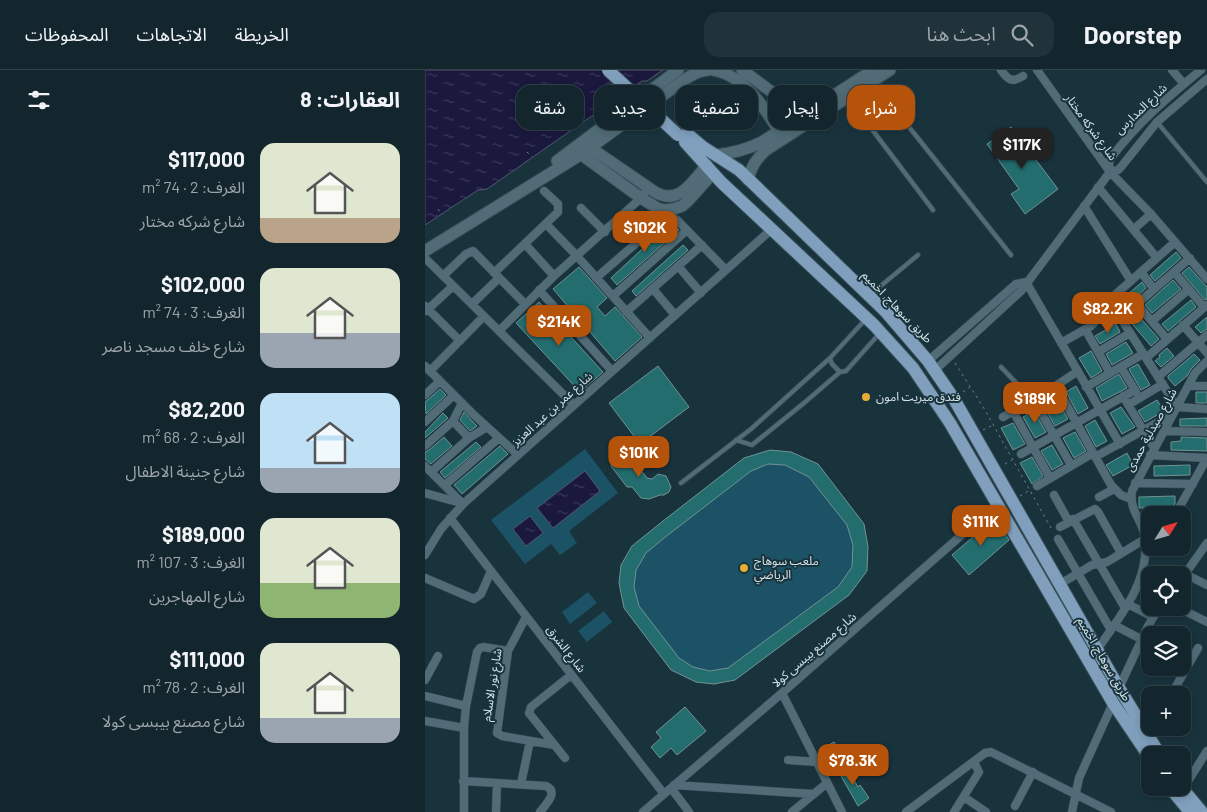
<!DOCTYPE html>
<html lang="ar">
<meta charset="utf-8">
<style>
:root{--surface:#13262e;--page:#20323a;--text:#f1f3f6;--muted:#9da5aa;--line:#32434a;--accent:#b45309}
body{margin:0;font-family:Barlow,"Noto Sans Arabic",sans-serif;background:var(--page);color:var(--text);direction:rtl;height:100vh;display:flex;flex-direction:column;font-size:19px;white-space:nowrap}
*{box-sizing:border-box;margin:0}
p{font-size:16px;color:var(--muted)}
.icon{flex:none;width:28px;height:28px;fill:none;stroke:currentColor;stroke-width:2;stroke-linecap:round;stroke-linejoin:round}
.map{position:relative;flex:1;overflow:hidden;direction:ltr}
.panel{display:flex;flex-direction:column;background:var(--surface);width:425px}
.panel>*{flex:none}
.guide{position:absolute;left:15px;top:15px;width:475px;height:45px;direction:rtl;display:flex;gap:10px}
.needle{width:32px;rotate:53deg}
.fabs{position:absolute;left:716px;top:436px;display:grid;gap:10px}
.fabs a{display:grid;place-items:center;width:50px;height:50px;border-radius:10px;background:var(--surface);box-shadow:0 2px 8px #0003,0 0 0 1px var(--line);font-size:25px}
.price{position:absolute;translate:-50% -42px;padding:0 11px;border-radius:10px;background:var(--accent);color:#fff;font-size:16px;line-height:32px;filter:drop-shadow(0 1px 2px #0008)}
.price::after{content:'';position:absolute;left:50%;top:30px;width:15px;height:11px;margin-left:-8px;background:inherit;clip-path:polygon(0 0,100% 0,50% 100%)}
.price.active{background:#222;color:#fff}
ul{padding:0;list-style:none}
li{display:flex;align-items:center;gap:15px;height:125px;padding:0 25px}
li span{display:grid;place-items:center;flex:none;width:140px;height:100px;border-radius:15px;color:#555}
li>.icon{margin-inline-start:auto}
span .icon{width:60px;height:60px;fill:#fffc;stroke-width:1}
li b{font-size:21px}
h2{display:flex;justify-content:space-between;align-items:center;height:60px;padding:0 25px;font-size:21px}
.tag{padding:0 18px;border-radius:15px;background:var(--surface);box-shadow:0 2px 8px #0003,0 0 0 1px var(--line);font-size:18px;line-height:45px}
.tag.active{background:var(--accent);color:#fff}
header{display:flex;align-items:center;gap:30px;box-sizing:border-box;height:70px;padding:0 25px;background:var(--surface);border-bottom:1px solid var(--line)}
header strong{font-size:24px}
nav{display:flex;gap:28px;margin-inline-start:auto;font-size:18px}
.search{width:350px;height:45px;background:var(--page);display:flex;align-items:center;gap:12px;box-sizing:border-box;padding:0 18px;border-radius:15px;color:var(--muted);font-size:19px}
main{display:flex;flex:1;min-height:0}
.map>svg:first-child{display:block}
</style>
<header>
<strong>Doorstep</strong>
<div class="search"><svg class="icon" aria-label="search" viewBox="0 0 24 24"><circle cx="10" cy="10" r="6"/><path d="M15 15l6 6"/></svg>ابحث هنا</div>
<nav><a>الخريطة</a><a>الاتجاهات</a><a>المحفوظات</a></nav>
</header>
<main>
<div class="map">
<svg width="782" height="742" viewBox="0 0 782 742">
<defs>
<pattern id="water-ripples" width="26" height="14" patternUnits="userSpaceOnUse" patternTransform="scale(1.25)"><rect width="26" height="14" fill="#1b183e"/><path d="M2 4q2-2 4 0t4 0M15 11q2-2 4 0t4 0" fill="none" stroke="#3b395a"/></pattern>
</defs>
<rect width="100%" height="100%" fill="#19333d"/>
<!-- grass -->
<path fill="#1c5265" d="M160 379 193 423 144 461 152 473 135 485 126 474 100 494 66 450Z
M345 380 366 382 393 394 439 454 443 477 442 501 424 525 310 610 289 614 271 612 246 600 199 538 194 513 196 495 207 476 238 451 319 388Z
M163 522 172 533 145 554 137 542Z
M179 541 187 552 162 572 153 561Z"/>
<!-- water -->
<path fill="url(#water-ripples)" stroke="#525571" d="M0 0H238L222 11H217L62 119 53 120 0 155Z
M160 401 175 421 128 458 112 438Z
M105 446 118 463 101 476 88 459Z"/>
<!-- building -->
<path fill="#236d6f" stroke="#729292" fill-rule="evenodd" d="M586 57 633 119 600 144 586 124 594 119 562 74Z
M244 154 249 155 254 160 192 215 186 208Z
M258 175 263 180 211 226 207 221Z
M751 182 756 188 730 211 725 205Z
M154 197 182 228 172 237 180 246 190 237 217 267 190 291 128 219Z
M764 197 782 217V229L780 230 757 203Z
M748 210 756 219 727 243 720 235Z
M717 212 721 218 697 240 693 233Z
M766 230 771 237 743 261 737 254Z
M114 232 178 302 155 322 91 253Z
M711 243 734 269 726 276 703 249Z
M782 247V259L776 263 770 257Z
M691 254 695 262 675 274 670 266Z
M701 272 708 283 687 295 681 284Z
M742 278 749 286 736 297 730 291 735 287 734 285Z
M666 281 677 301 666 308 654 288Z
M769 284 775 290 766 299 762 306 750 316 743 308V306Z
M713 294 725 315 716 320 704 299Z
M233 296 264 337 215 374 184 333Z
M694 304 702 318 677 331 671 318Z
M651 316 663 338 653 344 641 322Z
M15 319 21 325 1 344 0 332Z
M771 322H782V333H771Z
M631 328 643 349 630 356 618 335Z
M732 330 739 341 720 352 713 341Z
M696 337 710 357 697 364 685 343Z
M609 341 621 362 610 368 598 347Z
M39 342 48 352 52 356 45 361 35 350Z
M18 343 23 348 0 368V362Z
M782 348V356H755V349Z
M670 350 682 371 671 377 660 356Z
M588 353 600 374 588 380 576 358Z
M650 362 661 381 649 388 638 368Z
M19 367 27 376 6 394 0 389V382L4 380Z
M756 367 782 368V381L746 380V372L756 371Z
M51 372 56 377 20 408 15 402Z
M627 375 638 394 627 400 616 381Z
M75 376 83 384 37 424 29 415Z
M189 377 194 384H203L222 408 227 409 233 404 241 406 246 417 244 422 239 425H235L224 429 216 428 207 417H202L186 396Z
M345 380 366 382 393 394 439 454 443 477 442 501 424 525 310 610 289 614 271 612 246 600 199 538 194 513 196 495 207 476 238 451 319 388ZM343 394 360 395 384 407 422 455 428 475 427 497 413 517 303 598 285 601 268 597 254 588 214 536 209 517 211 500 221 483 239 468 326 401Z
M702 383 708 395 688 406 681 395Z
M607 387 618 406 607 414 595 393Z
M765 395V405L729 406V396Z
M750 426V434L747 437 714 438V427Z
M570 448 584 470 544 505 527 485Z
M260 637 281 661 252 685 246 678 235 688 226 677 236 668 231 662Z
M409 672 417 685 411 688 404 675Z
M420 695 433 717 435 715 444 728 433 736 412 699Z"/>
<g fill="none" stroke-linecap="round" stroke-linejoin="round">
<defs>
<path id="service" d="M449 13 586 185
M424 29 508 140
M732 52 782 112
M446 224 493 185
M440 250 405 288 407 294 415 302 421 301 454 264
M576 297 596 318 606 332
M311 370 327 375 379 333 415 302
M256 413 326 359 405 288"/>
<path id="minor" d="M576 0C583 10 587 13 598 6
M612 0 685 102 726 144 782 209
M747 0 759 14
M685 102 684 93 686 88C711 54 743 27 776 0
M673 117 732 188
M659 136 706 211
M156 138 180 162
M121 154 152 186 225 268
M709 159 726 144
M100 174 129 206
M0 188 149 335
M253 196 276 223
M716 202 729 219
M749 202 779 237
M69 203 133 142V134L119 121
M18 206 41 184 48 181 100 234
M171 208 239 149 248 148 252 150 301 200
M601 212 695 374
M228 219 250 245
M114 220 187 301
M188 226 262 160
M685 231 752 337 782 339
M47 234 74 208
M712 234 742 269
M0 236 35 271
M1 241 28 216
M201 242 277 175
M696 248 765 188
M727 251 764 219
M758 255 782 283
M660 259 685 303
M74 261 129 206 216 128 223 117
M636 273 666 256 670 252 681 234 691 224 750 172
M673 282 705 263
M721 288 782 235
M503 291 591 214 601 212
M0 296 49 345 93 385
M696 297 711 322
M510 300 596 221 685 102 693 100 696 97 732 52 782 9
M5 301 59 246
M733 307 782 265
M631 316 686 415 696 425 706 429
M763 316H782
M661 317 718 284
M0 325 15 311
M698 326 729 378
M609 330 646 395
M703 335 738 314
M588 341 625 408
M578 347 620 323 653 301
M28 351 44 368
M0 352 29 325
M739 361 782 362
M0 376 28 351 37 333
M596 384 710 320
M725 385 782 388
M670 387 748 344
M0 396 38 434
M6 402 44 368 62 357
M710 413 768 414
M20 415 74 368
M612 416 668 383
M0 423 36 433
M629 425 644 452
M674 427 689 419
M746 445 754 438 782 388
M25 448 239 724
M648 449 700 538
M635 457 670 439 673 442 696 483
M633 469 686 560
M0 485 16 459 38 434 347 159
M760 504 782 515
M758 507 782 473
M0 508 49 529 56 524 66 501
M635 514 667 495 682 492 720 469
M703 534 728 547
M754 538 782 552
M101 547 83 581 72 663 77 666 129 675
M689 555 716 569
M672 580C695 546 725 512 720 468 718 449 704 443 707 421L770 303 782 291
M0 610 13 586
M694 618 723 556 734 538
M357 623 417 742
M746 625 773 578
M0 626 41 636
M0 651 39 658
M723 666 728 658
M140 688 104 643 106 637 146 605
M363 690 392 692
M38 711 121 716C134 722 121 734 115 742
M96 714 105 671
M249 715 389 724
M246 718 264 742
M758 719 782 681
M539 727 561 742
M590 736 608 702
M39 742V658L41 636 52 582 55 578 58 577 83 581
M71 742 72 713
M218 742 357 623 573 433
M367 742 402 713
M481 742 560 683 566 682 686 742
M529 742 554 702 549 692
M647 742 654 708 688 633"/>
<path id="secondary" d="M288 0C320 5 341 40 357 66
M317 0 359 31 386 44
M160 74 230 122C254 136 267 112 282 95
M150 80 216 128 232 138 240 140 249 139 257 136 263 131 288 103
M291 85C308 83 321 80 337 72L448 0
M132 91 253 0
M323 110C326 97 331 89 341 80L465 0
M0 181 155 85 262 8 273 2 283 0"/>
<path id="primary" d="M258 60 278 77 314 100 461 242 503 291 529 329 694 618 735 685
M260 72 296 112 449 255 488 298 525 353 688 633 725 688
M745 718 765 742
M757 718 777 742"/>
</defs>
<!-- service casing -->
<use href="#service" stroke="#384e56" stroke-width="5.5"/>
<!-- minor casing -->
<use href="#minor" stroke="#384e56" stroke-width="9"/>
<!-- secondary casing -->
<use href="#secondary" stroke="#384e56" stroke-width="13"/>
<!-- primary casing -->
<use href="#primary" stroke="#384e56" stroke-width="14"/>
<!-- path -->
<path stroke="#6b8089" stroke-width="1" stroke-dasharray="2.5 4" stroke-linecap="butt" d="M102 82 107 87
M13 139 17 145
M530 293 560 340 626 458
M538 322 545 317
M558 360 568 355
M580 394 587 390
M595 426 605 420"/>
<!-- service -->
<use href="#service" stroke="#516c77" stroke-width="4"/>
<!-- minor -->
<use href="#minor" stroke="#516c77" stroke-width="8"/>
<!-- secondary -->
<use href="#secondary" stroke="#516c77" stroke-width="11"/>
<!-- primary -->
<use href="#primary" stroke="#7f9fbd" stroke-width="12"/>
<defs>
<path id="primary-bridge" d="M183 0 253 65"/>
</defs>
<!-- primary-bridge casing -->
<use href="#primary-bridge" stroke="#384e56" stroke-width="14" stroke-linecap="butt"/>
<!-- primary-bridge -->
<use href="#primary-bridge" stroke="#7f9fbd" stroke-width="12"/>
</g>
<!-- markers -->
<g fill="#e6ac36" stroke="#19333d" stroke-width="2">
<circle cx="441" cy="327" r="5"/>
<circle cx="319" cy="498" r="5"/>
</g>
<g text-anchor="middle" stroke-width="4" stroke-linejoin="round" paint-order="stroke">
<!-- street labels -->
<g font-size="12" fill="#d3e2e8" stroke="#19333d">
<text transform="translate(716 39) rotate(-44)" y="4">شارع المدارس</text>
<text transform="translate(666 57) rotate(54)" y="4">شارع شركه مختار</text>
<text transform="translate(472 237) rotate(46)" y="4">طريق سوهاج, اخميم</text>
<text transform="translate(127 339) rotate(-42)" y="4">شارع عمر بن عبد العزيز</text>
<text transform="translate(726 360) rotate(-61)" y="4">شارع صيدلية حمدى</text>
<text transform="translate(141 579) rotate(52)" y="4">شارع الشرق</text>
<text transform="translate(389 580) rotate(-41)" y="4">شارع مصنع بيبسى كولا</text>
<text transform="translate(679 589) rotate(60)" y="4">طريق سوهاج, اخميم</text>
<text transform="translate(67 615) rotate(-81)" y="4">شارع نور الاسلام</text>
</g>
<!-- poi labels -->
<g font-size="12" fill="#d3e2e8" stroke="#19333d" text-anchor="start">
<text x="451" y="331">فندق ميريت امون</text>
<text x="329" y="495">ملعب سوهاج<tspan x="329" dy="14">الرياضي</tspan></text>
</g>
</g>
</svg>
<div class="fabs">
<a><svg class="needle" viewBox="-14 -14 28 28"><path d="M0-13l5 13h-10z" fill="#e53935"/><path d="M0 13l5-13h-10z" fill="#9da5aa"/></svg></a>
<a><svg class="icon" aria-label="locate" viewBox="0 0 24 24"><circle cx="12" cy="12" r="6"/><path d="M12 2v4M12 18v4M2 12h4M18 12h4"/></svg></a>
<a><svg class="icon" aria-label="layers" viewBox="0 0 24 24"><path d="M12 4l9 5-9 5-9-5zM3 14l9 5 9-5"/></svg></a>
<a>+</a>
<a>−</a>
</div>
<b class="price active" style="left:597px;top:100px">$117K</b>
<b class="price" style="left:220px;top:183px">$102K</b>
<b class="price" style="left:683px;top:264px">$82.2K</b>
<b class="price" style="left:134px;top:277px">$214K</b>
<b class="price" style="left:610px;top:354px">$189K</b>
<b class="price" style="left:214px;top:408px">$101K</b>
<b class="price" style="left:556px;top:477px">$111K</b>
<b class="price" style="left:428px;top:716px">$78.3K</b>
<div class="guide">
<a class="tag active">شراء</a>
<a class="tag">إيجار</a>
<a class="tag">تصفية</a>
<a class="tag">جديد</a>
<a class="tag">شقة</a>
</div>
</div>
<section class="panel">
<h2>العقارات: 8<svg class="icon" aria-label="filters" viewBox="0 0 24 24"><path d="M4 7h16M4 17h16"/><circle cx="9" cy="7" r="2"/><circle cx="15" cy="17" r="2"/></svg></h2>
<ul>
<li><span style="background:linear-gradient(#dfe7d0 75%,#b9a48a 0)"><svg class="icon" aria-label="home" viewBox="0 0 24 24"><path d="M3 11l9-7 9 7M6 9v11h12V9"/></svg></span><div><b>$117,000</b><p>الغرف: 2 · 74 m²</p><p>شارع شركه مختار</p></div></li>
<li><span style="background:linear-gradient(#dfe7d0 65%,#9aa5b1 0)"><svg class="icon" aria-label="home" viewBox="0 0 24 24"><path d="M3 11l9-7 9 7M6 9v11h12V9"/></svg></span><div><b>$102,000</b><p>الغرف: 3 · 74 m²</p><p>شارع خلف مسجد ناصر</p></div></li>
<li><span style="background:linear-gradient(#bfe0f5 75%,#9aa5b1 0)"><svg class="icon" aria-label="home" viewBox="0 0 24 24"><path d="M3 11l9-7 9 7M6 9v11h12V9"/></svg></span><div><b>$82,200</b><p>الغرف: 2 · 68 m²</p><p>شارع جنينة الاطفال</p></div></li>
<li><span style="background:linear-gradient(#dfe7d0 65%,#8fb573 0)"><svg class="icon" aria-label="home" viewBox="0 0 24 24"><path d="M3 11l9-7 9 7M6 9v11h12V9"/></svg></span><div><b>$189,000</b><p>الغرف: 3 · 107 m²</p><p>شارع المهاجرين</p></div></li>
<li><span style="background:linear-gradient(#dfe7d0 75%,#9aa5b1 0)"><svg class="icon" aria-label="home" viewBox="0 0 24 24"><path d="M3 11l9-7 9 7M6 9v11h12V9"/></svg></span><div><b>$111,000</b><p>الغرف: 2 · 78 m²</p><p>شارع مصنع بيبسى كولا</p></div></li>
</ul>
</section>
</main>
